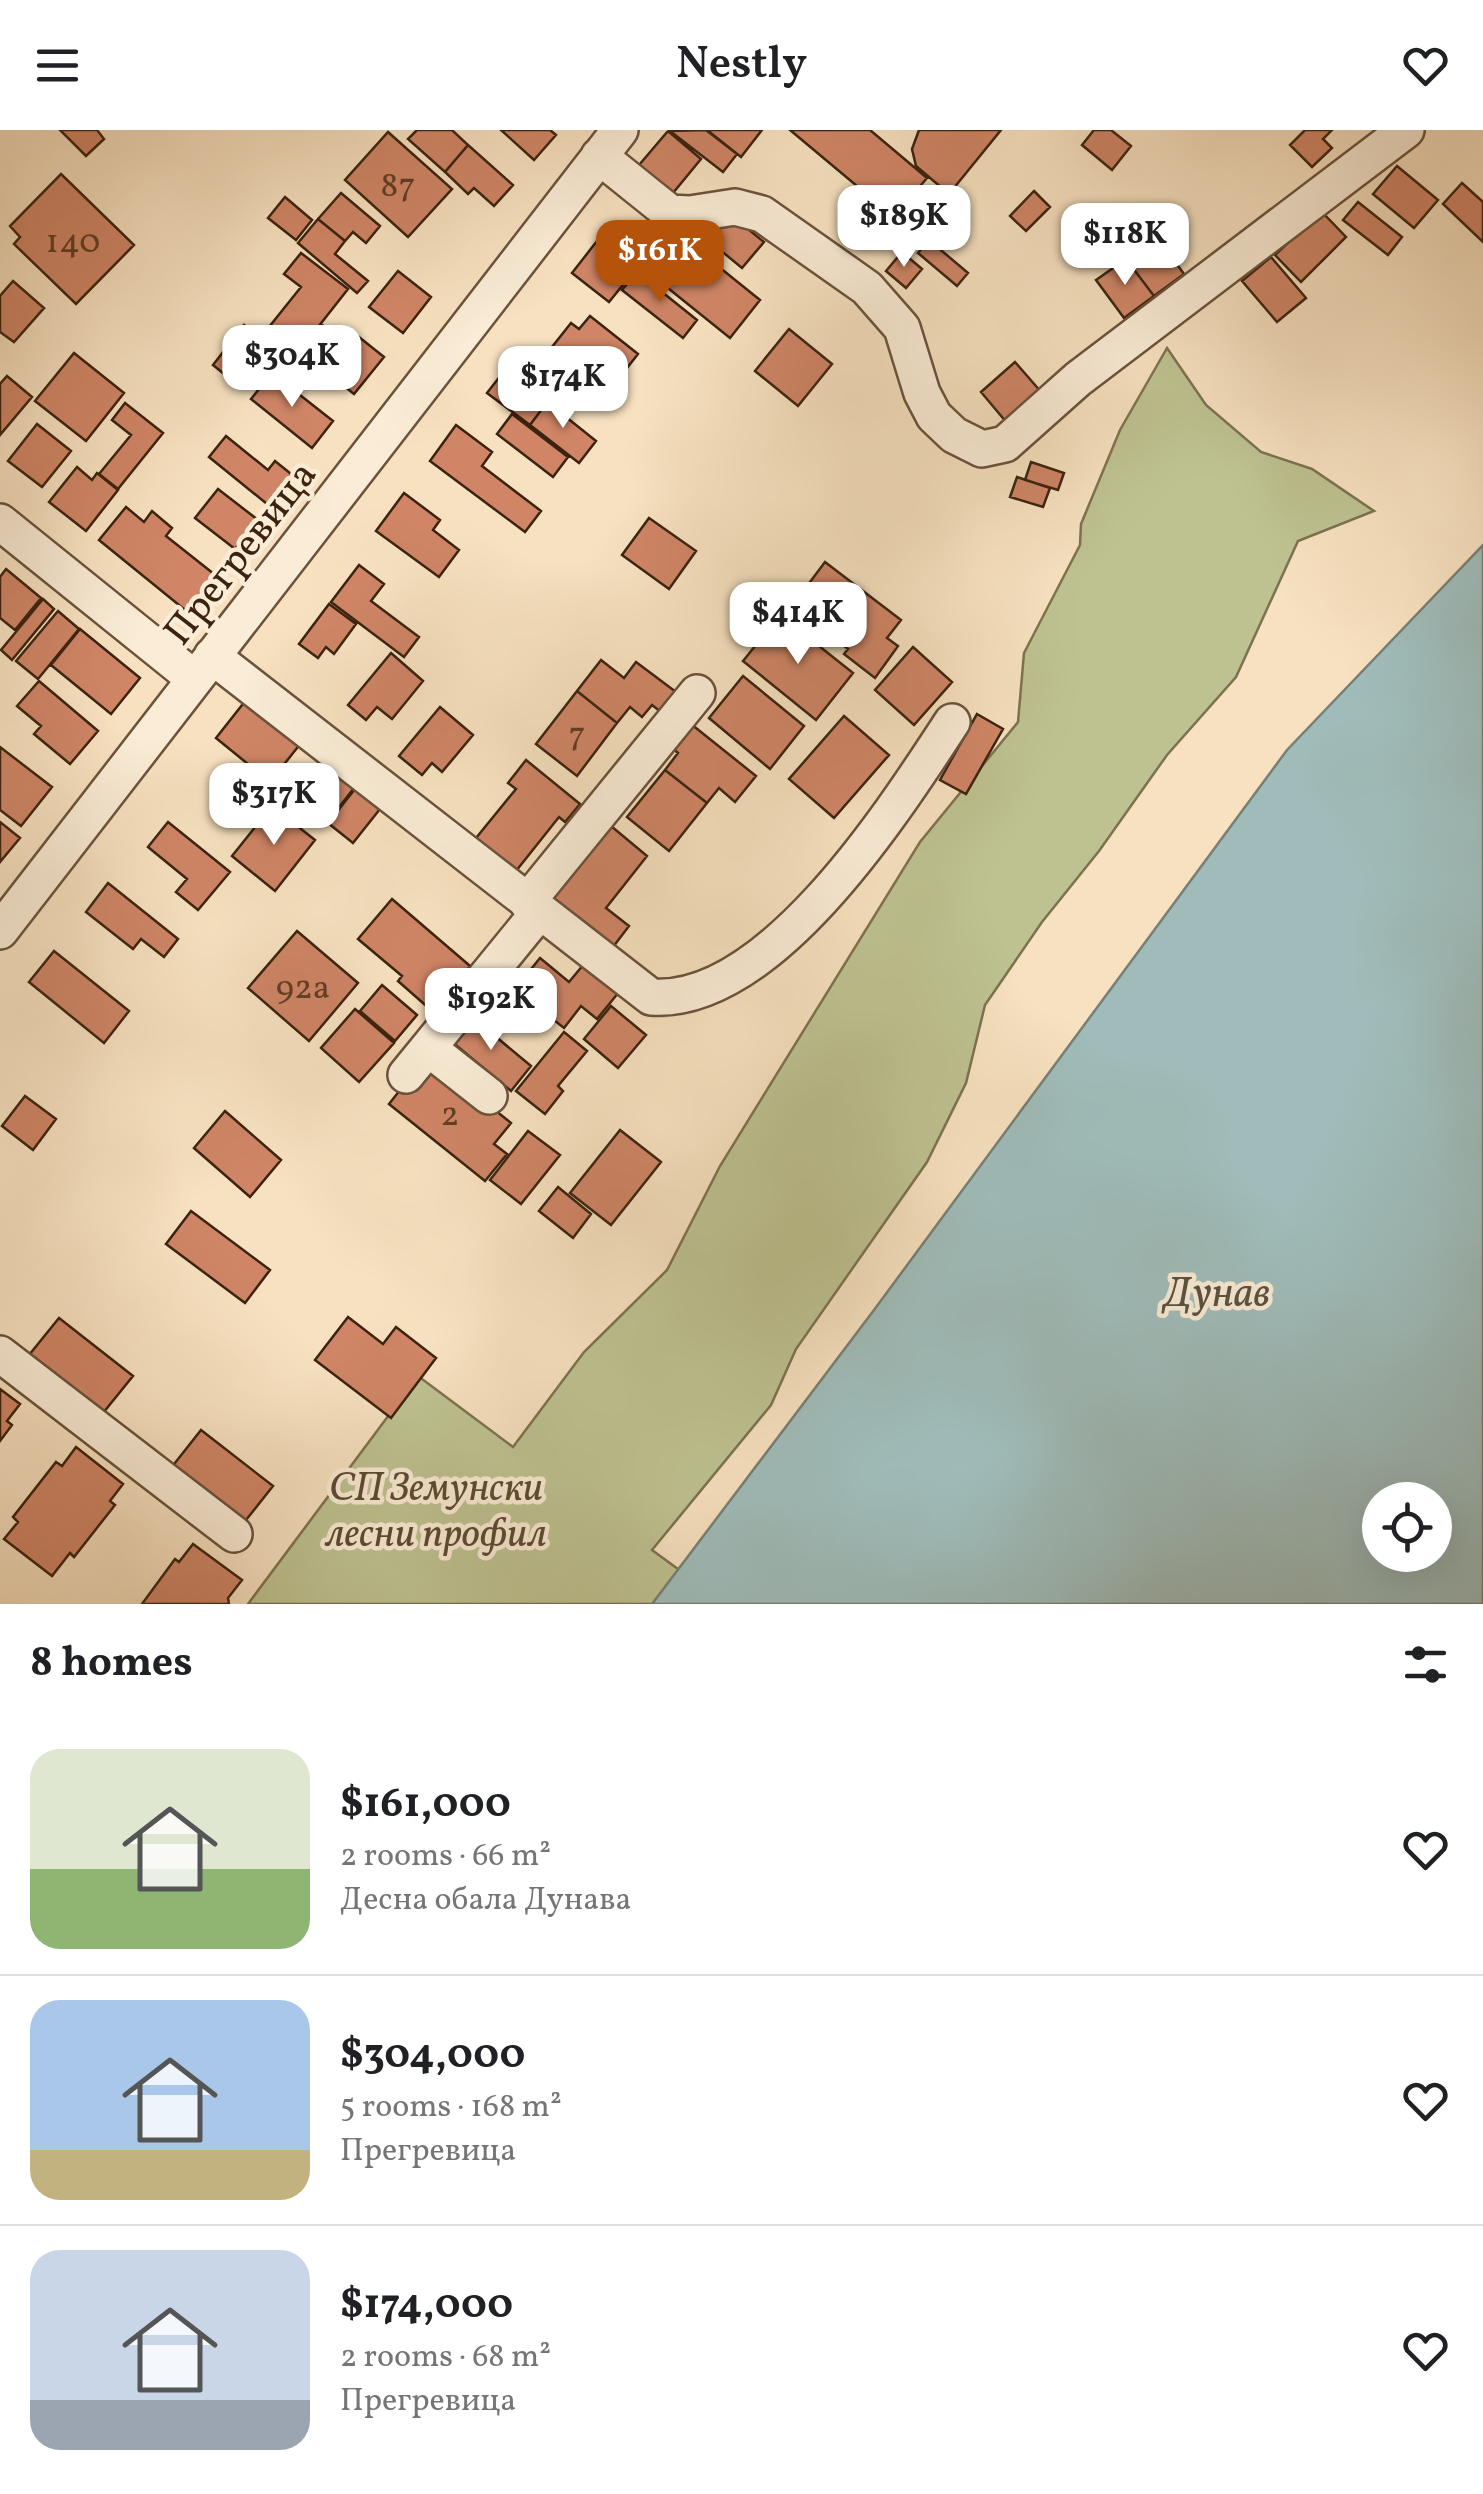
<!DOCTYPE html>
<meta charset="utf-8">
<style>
:root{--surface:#fff;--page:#f6f6f6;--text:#202124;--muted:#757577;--line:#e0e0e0;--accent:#b45309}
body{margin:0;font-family:Vollkorn,serif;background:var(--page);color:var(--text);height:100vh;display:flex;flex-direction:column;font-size:38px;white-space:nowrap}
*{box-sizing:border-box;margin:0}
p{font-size:32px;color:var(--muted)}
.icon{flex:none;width:55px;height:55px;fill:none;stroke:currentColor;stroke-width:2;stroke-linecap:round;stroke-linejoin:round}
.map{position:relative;height:1474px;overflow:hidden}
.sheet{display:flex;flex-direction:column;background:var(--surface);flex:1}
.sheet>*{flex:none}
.buttons{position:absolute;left:1362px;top:1352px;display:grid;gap:20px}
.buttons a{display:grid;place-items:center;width:90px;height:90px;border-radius:50%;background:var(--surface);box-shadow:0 10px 40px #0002;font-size:50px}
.price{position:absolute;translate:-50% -85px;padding:0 22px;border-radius:20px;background:#fff;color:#222;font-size:32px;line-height:65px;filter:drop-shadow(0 2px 5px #0008)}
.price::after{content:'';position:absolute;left:50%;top:60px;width:30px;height:22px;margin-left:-15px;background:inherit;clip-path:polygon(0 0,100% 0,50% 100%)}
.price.current{background:var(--accent);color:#fff}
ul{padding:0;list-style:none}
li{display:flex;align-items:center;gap:30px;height:250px;padding:0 30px}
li+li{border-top:2px solid var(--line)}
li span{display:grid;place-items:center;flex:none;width:280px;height:200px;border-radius:30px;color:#555}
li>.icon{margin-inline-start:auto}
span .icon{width:120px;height:120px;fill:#fffc;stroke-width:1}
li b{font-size:42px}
h2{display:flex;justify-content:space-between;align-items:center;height:120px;padding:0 30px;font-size:42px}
header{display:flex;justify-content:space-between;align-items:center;height:130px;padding:0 30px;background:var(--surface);font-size:45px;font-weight:600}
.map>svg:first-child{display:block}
</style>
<header><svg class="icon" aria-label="menu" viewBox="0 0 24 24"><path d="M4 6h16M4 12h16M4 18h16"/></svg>Nestly<svg class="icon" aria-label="heart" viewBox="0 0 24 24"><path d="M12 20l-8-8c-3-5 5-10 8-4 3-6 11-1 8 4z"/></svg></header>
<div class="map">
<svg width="1483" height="1474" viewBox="0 0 1483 1474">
<rect width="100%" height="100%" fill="#f7e1c0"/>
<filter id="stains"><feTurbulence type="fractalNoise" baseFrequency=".002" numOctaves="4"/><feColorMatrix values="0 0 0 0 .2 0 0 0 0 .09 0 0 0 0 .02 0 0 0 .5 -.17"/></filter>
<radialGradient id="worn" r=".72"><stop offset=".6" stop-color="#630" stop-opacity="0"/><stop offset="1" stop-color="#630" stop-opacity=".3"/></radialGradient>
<!-- green -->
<path fill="#bec291" stroke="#7c7250" stroke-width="2.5" d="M1167 218 1206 275 1261 322 1312 339 1374 381 1298 411 1236 547 1167 625 1099 721 1042 792 985 875 966 953 927 1032 796 1219 771 1275 652 1420 682 1442 656 1474H248L418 1246 513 1317 584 1222 667 1140 720 1036 920 712 1018 592 1024 523 1080 415 1081 394 1120 300Z"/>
<!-- water -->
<path fill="#9fbcba" stroke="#777f76" stroke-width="2.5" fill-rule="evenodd" d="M1483 415V1474H652L874 1180 1287 620ZM1380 1370H1435V1425H1380Z"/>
<!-- building -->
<path fill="#cf8566" stroke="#3b230f" stroke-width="2.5" d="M60 0H97L104 9 86 26Z
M417 0H452L468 15 445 42 408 9Z
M501 0H550L556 5 534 30Z
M706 0 737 24 723 42 670 1Z
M707 0H762L741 27Z
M870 0 927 48 894 87 790 0Z
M919 0H1001L949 64 916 36 912 19Z
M1094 0H1111L1131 16 1112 40 1082 15Z
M1305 0H1332L1323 9 1332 18 1312 37 1290 15Z
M668 1 701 29 673 63 639 35Z
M388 2 452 59 408 107 345 50Z
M468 15 513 55 494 76 474 58 468 64 445 42Z
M1397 36 1438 70 1414 98 1373 64Z
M61 44 134 115 76 174 14 114 20 107 10 96Z
M1462 53 1483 72V112L1443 74Z
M1034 61 1050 77 1026 101 1010 86Z
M341 63 380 96 366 113 353 102 345 111 318 89Z
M285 67 312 90 296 110 268 88Z
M1358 72 1402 107 1388 125 1343 90Z
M1321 81 1346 107 1301 152 1275 125Z
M727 82 764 112 742 138 696 100Z
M318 89 345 111 335 124 368 151 357 163 298 113Z
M1157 107 1184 144 1154 166 1126 129Z
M683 108 760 170 730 208 653 146Z
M929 110 968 143 957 156 918 123Z
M597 111 635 140 609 172 572 143Z
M902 122 922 139 906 158 886 141Z
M301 123 348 159 300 220 269 197 301 157 284 144Z
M1271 127 1306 168 1277 192 1242 151Z
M1126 129 1154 166 1124 188 1096 150Z
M398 141 431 167 403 203 369 177Z
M637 142 697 190 683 208 622 160Z
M13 151 44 178 14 212 0 202V166Z
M590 186 638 224 605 266 548 222 571 193 579 199Z
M244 195 282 224 267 243 256 235 239 256 213 235Z
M322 195 346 214 354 203 384 227 354 264 300 221Z
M789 199 832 234 798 276 755 241Z
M74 223 124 263 86 311 35 271Z
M512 231 554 263 530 295 487 263Z
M1015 232 1042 263 1007 293 981 262Z
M272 243 333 291 312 318 251 269Z
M7 246 32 267 0 305V254Z
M551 267 565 277 561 283 596 311 579 333 530 295Z
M125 273 163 303 118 359 99 344 131 305 112 290Z
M512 284 568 327 553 347 497 304Z
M37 294 71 321 42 357 8 331Z
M456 295 492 322 482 336 541 381 525 402 430 331Z
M226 306 268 340 275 331 296 348 272 378 209 327Z
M1031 332 1064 343 1058 360 1025 350Z
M77 337 92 350 97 343 118 360 86 401 49 372Z
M1017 347 1050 358 1043 377 1010 367Z
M218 359 258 390 235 419 195 388Z
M404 363 440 390 433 400 459 420 439 447 376 401Z
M126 377 144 392 152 381 172 398 166 406 219 448 190 484 99 410Z
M649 388 696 421 669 459 622 425Z
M825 432 901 490 887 508 898 516 875 548 844 524 848 519 792 476Z
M359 435 384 454 371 471 419 507 404 527 331 472Z
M6 439 41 468 15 500 0 488V447Z
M43 469 54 479 12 530 1 520Z
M329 474 356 494 334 524 326 517 318 528 299 514Z
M58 481 79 499 38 549 16 531Z
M780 485 853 543 816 590 743 531Z
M80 499 140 548 111 584 51 535Z
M913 517 952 552 914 595 875 560Z
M391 523 423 551 392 589 377 577 366 590 348 575Z
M601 530 624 548 636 532 676 562 661 582 652 575 642 587 630 577 617 593 577 561Z
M743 546 804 596 770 639 709 588Z
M39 551 98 601 70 634 34 604 41 596 17 576Z
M577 561 617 593 577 646 536 614Z
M246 570 301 613 270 652 216 608Z
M440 577 473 605 442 642 432 633 422 645 399 626Z
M977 584 1003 599 966 664 940 650Z
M844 586 889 625 834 688 789 649Z
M691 594 756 646 735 672 719 658 707 673 665 640 678 623 672 618Z
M0 617 52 657 21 696 0 680Z
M526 630 580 674 565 692 559 687 516 741 476 708 516 659 508 653Z
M325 634 354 658 326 694 296 670Z
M665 640 707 673 669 721 627 687Z
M355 659 380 679 353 713 328 693Z
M272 676 315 710 275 761 232 726Z
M0 692 20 708 0 732Z
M168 692 230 742 198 780 176 762 187 749 148 717Z
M611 696 647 726 606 778 629 796 610 821 550 773Z
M108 753 178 809 164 827 141 809 133 819 86 782Z
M392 769 470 836 432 881 398 851 402 846 358 809Z
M297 801 358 853 309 911 248 858Z
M54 821 129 881 104 913 29 852Z
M540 828 569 852 584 834 619 862 597 889 581 876 564 898 515 859Z
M382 855 417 885 395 911 360 881Z
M611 876 646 905 618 938 584 909Z
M355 879 394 913 359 952 321 918Z
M471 886 531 936 511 961 451 911Z
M564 902 587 921 558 956 563 961 545 984 516 961Z
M427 926 511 993 494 1014 507 1024 485 1051 389 974Z
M25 966 56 989 33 1020 2 996Z
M225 981 281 1030 250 1067 194 1018Z
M620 1000 661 1032 611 1095 570 1063Z
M528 1001 560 1025 521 1074 490 1050Z
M558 1057 591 1084 573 1108 539 1081Z
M191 1081 270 1140 245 1173 166 1114Z
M348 1187 383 1214 396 1197 436 1228 391 1288 315 1230Z
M59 1188 133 1246 103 1283 29 1225Z
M0 1259 20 1274 7 1291 12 1295 0 1311Z
M201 1300 273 1356 242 1395 171 1338Z
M76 1317 123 1354 110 1371 115 1375 74 1427 70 1423 52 1446 4 1409 18 1392 13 1387 56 1332 62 1336Z
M193 1414 242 1450 228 1468 229 1474H142L175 1429 179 1432Z"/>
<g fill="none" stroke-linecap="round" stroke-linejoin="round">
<defs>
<path id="minor" d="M599 26 670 83 690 84 735 77 762 84 867 158 902 198 922 263 934 286 954 305 982 319 1005 314 1078 249 1406 0
M0 392 195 549
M212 526 651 867C770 876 895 679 952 592
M527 772 697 563
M0 801 620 0
M428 918 489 966
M406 945 539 782
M0 1224 234 1404"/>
</defs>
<!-- minor casing -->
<use href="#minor" stroke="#6a523b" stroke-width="40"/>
<!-- minor -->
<use href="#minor" stroke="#faecd6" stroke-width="35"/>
</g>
<g text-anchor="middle" stroke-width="9" stroke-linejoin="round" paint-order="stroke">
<!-- number labels -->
<g font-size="35" fill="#603c25">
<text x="398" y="66">87</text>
<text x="73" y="122">140</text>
<text x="577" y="615">7</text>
<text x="303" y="868">92a</text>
<text x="450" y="995">2</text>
</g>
<!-- street labels -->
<g font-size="40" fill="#3b230f" stroke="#faecd6">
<text transform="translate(239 422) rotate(-52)" y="14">Прегревица</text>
</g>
<!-- park labels -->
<g font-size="40" font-style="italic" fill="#5c4b30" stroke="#faecd6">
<text x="436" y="1370">СП Земунски<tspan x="436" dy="46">лесни профил</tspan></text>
</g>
<!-- water labels -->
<g font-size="42" font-style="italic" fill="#595142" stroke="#faecd6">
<text x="1217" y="1176">Дунав</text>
</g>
</g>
<rect width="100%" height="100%" filter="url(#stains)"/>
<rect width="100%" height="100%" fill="url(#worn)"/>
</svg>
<div class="buttons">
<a><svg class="icon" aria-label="locate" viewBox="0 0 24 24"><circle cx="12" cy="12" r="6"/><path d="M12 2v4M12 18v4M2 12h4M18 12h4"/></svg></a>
</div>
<b class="price" style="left:904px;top:140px">$189K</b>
<b class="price" style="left:1125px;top:158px">$118K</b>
<b class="price current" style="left:660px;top:175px">$161K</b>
<b class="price" style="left:292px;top:280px">$304K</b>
<b class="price" style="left:563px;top:301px">$174K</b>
<b class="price" style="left:798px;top:537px">$414K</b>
<b class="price" style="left:274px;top:718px">$317K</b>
<b class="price" style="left:491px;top:923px">$192K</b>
</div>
<section class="sheet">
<h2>8 homes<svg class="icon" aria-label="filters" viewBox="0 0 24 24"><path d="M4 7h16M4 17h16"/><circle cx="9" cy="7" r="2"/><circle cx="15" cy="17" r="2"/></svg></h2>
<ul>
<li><span style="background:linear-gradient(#dfe7d0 60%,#8fb573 0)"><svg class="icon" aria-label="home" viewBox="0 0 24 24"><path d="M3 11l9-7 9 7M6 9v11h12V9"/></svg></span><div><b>$161,000</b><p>2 rooms · 66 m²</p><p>Десна обала Дунава</p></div><svg class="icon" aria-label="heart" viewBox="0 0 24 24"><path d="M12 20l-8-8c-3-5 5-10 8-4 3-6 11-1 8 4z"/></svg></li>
<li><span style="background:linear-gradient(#a9c7e8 75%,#c2b280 0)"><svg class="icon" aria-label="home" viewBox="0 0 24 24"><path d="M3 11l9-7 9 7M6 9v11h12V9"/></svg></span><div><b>$304,000</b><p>5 rooms · 168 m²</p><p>Прегревица</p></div><svg class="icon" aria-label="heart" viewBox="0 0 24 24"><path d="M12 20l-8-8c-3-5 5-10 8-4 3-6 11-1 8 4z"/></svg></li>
<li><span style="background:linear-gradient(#c9d6e8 75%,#9aa5b1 0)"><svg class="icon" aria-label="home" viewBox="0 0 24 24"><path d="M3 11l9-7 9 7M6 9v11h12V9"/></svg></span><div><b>$174,000</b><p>2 rooms · 68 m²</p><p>Прегревица</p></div><svg class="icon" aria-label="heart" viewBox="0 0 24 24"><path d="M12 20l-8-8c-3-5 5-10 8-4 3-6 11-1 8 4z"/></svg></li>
</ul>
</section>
